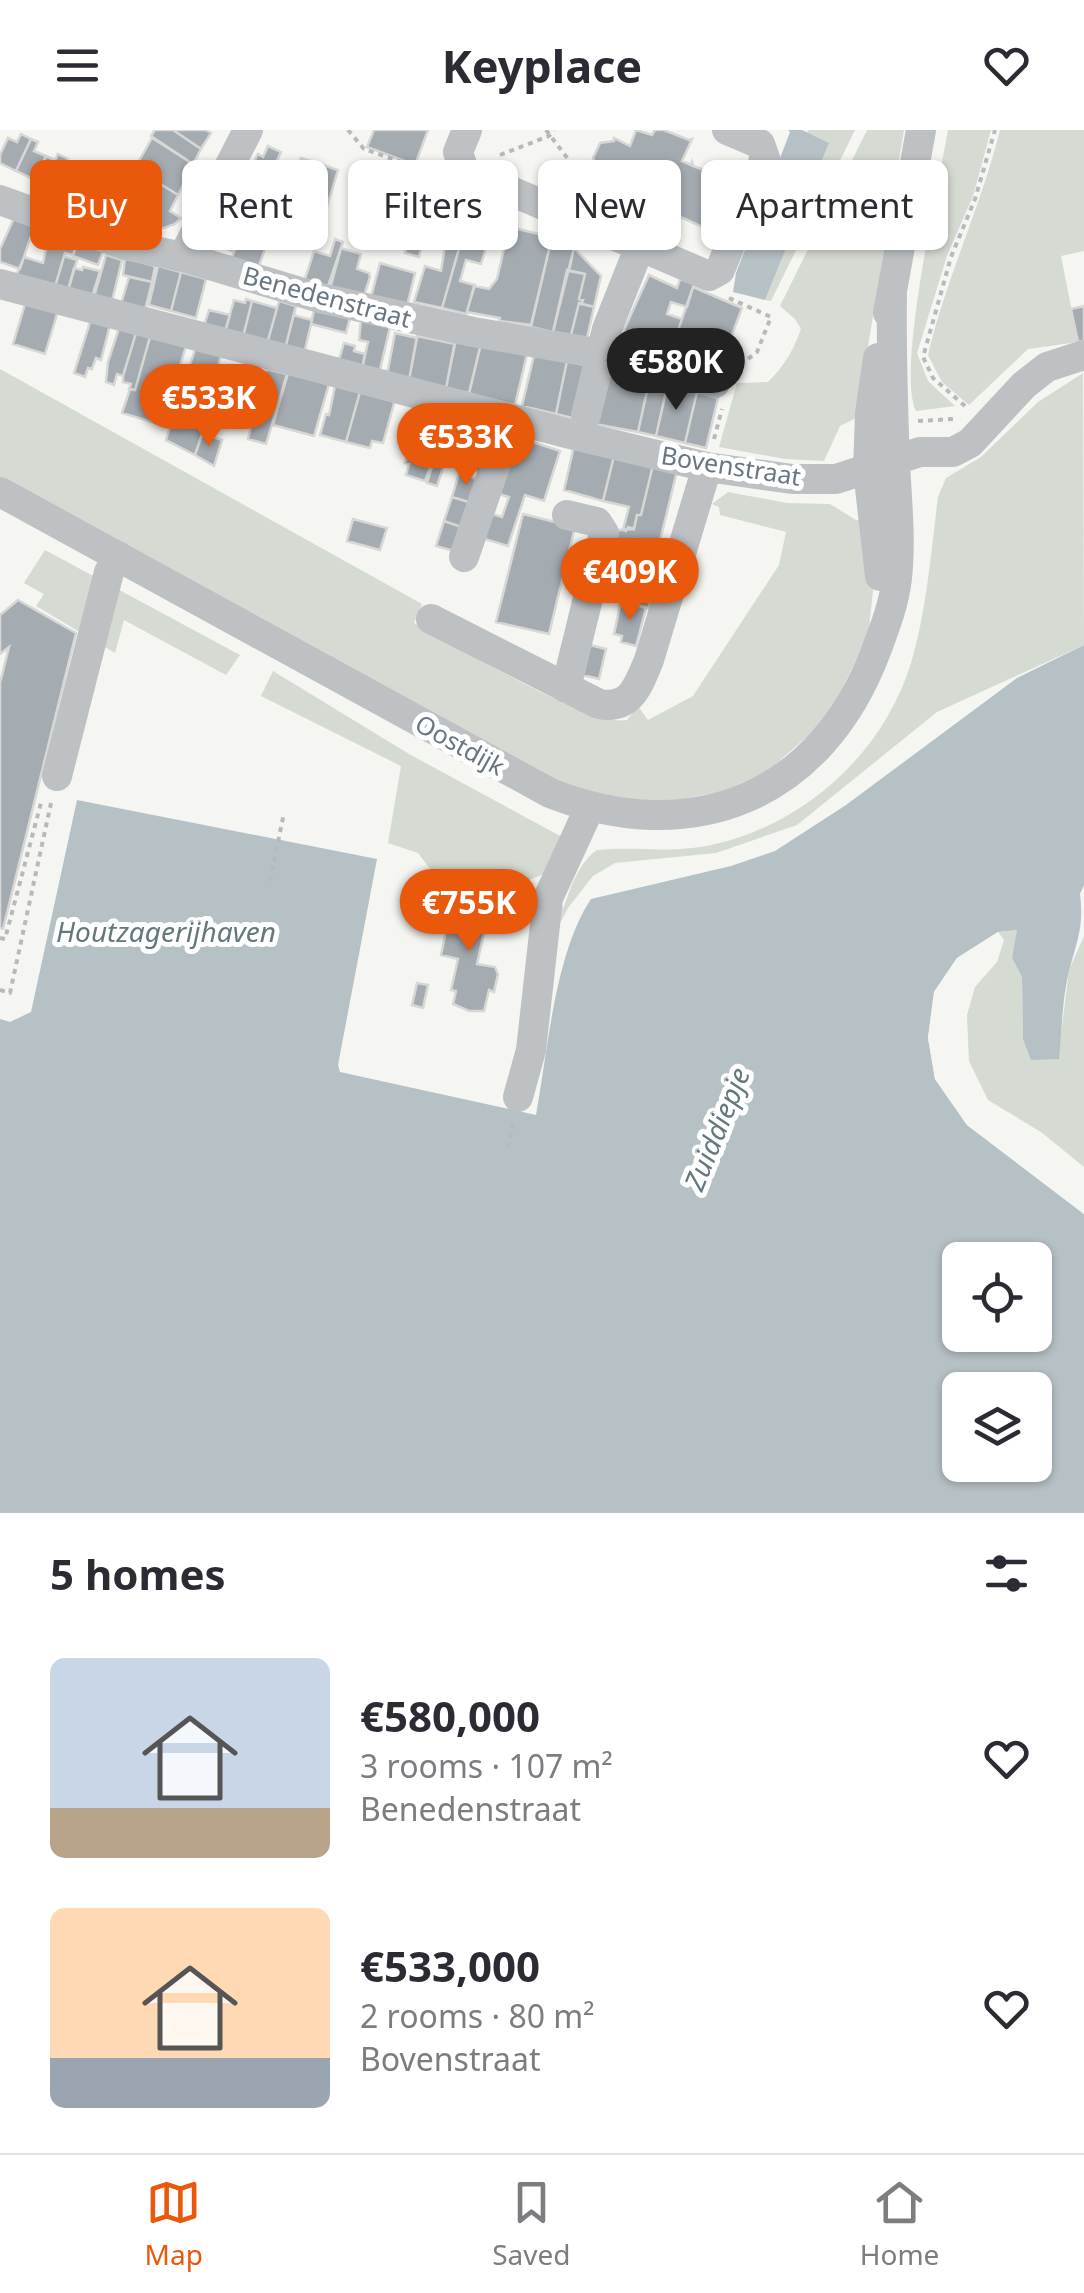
<!DOCTYPE html>
<meta charset="utf-8">
<style>
:root{--surface:#fff;--page:#f2f2f3;--text:#2b2b33;--muted:#7c7c81;--line:#e1e1e2;--accent:#ea580c}
body{margin:0;font-family:"Noto Sans",sans-serif;background:var(--page);color:var(--text);height:100vh;display:flex;flex-direction:column;font-size:38px;white-space:nowrap}
*{box-sizing:border-box;margin:0}
p{font-size:32px;color:var(--muted)}
.icon{flex:none;width:55px;height:55px;fill:none;stroke:currentColor;stroke-width:2;stroke-linecap:round;stroke-linejoin:round}
.map{position:relative;height:1383px;overflow:hidden}
.panel{display:flex;flex-direction:column;background:var(--surface);flex:1}
.panel>*{flex:none}
.banner{position:absolute;left:30px;top:30px;width:1025px;height:90px;display:flex;gap:20px}
.fabs{position:absolute;left:942px;top:1112px;display:grid;gap:20px}
.fabs a{display:grid;place-items:center;width:110px;height:110px;border-radius:15px;background:var(--surface);box-shadow:0 2px 8px #0004;font-size:50px}
.price{position:absolute;translate:-50% -85px;padding:0 22px;border-radius:35px;background:var(--accent);color:#fff;font-size:32px;line-height:65px;filter:drop-shadow(0 2px 5px #0008)}
.price::after{content:'';position:absolute;left:50%;top:60px;width:30px;height:22px;margin-left:-15px;background:inherit;clip-path:polygon(0 0,100% 0,50% 100%)}
.price.current{background:#222;color:#fff}
ul{padding:0;list-style:none}
li{display:flex;align-items:center;gap:30px;height:250px;padding:0 50px}
li span{display:grid;place-items:center;flex:none;width:280px;height:200px;border-radius:15px;color:#555}
li>.icon{margin-inline-start:auto}
span .icon{width:120px;height:120px;fill:#fffc;stroke-width:1}
li b{font-size:42px}
h2{display:flex;justify-content:space-between;align-items:center;height:120px;padding:0 50px;font-size:42px}
.pill{padding:0 35px;border-radius:15px;background:var(--surface);box-shadow:0 2px 8px #0004;font-size:35px;line-height:90px}
.pill.current{background:var(--accent);color:#fff}
header{display:flex;justify-content:space-between;align-items:center;height:130px;padding:0 50px;background:var(--surface);font-size:45px;font-weight:700}
.menu{display:flex;justify-content:space-around;align-items:center;height:140px;border-top:2px solid var(--line);background:var(--surface);font-size:28px;color:var(--muted)}
.menu a{display:grid;justify-items:center;gap:5px}
.menu .current{color:var(--accent)}
.map>svg:first-child{display:block}
</style>
<header><svg class="icon" aria-label="menu" viewBox="0 0 24 24"><path d="M4 6h16M4 12h16M4 18h16"/></svg>Keyplace<svg class="icon" aria-label="heart" viewBox="0 0 24 24"><path d="M12 20l-8-8c-3-5 5-10 8-4 3-6 11-1 8 4z"/></svg></header>
<div class="map">
<svg width="1084" height="1383" viewBox="0 0 1084 1383">
<rect width="100%" height="100%" fill="#f5f5f2"/>
<!-- green -->
<path fill="#d5dad2" d="M808 0H855L771 171 765 170 829 13 807 3Z
M867 0H904L856 288 840 296 824 331 785 329 719 317 737 253 768 252C785 235 793 221 801 199L795 189 780 176Z
M948 0H991L973 66 947 126 917 223 928 251 955 276 916 281C896 242 939 53 948 0Z
M1000 0H1084V121L1061 126 1078 212 1028 219 969 275 942 252 928 225C946 148 981 77 1000 0Z
M0 239 422 474 414 493C453 514 589 597 627 590L638 576 648 590 693 566 779 435 786 402 720 385 719 377 712 374 728 362 787 373 830 374 856 390H866L875 442 868 507 826 590 769 640 725 661 664 673 616 671 526 639 0 349Z
M1083 243 1084 515 937 582 797 695 716 723 615 733 593 746 568 778 556 801 557 776 564 777C570 758 580 731 597 720 637 716 668 724 711 715 804 695 883 624 911 533 927 480 931 421 938 367L946 348 981 327 1038 272Z
M45 420 240 525 226 545 124 490 115 523 36 476 44 464 24 453Z
M273 541 409 624 562 707 547 743 516 755 431 740 418 723 388 713 401 636 261 566Z
M1018 800 1012 828 1022 847 1023 909 1058 929 1069 840 1084 806V1037L1041 1002 988 970 969 931 967 885 975 857 997 832 1004 810 998 802Z"/>
<!-- water -->
<path fill="#b6c1c5" fill-rule="evenodd" d="M788 0H802L829 13 765 170 733 162 736 143 790 2Z
M1084 515V755L1080 764C1084 797 1077 811 1069 841 1062 869 1062 901 1059 929L1031 930 1023 909 1022 847 1012 828 1017 800 998 802 957 828 934 862 928 908 935 949 967 995 1084 1084V1383H0V889L10 892 31 882 77 670 377 729 338 935 340 942 536 985C548 919 555 823 591 769L731 736 775 721 846 675 1017 548ZM960 1130H1035V1205H960ZM960 1260H1035V1335H960Z"/>
<!-- pier -->
<path fill="#f5f5f2" d="M998 802 1001 807 961 832 939 864 933 908 940 947 971 992 1084 1078V1084L967 995 935 949 928 908 934 862 957 828Z"/>
<!-- building -->
<path fill="#a5acb1" stroke="#d7d7d5" stroke-width="2.5" d="M155 0H173L201 19 193 34 151 6Z
M173 0H206L211 3 201 19Z
M374 0H428L415 35 367 17Z
M636 0 652 5 655 0H664L689 10 692 9 682 31 691 35 692 32 693 36 740 53 720 105 661 78 657 86 660 87 657 88 652 100 617 84 622 73 605 66 615 49 599 44 593 28 600 13 614 11V8L630 16Z
M21 4 31 9 16 41 0 33V25L8 8 17 12Z
M152 8 193 34 178 65 135 38Z
M31 9 38 12 34 21 46 26 35 50 16 41Z
M268 16 281 22 264 58 245 49 258 24 263 27Z
M58 24 68 29 65 36 71 38 59 62 35 50 46 26 55 30Z
M301 28 338 40 322 93 284 81Z
M136 39 178 65 170 81 181 88 175 94 164 98 148 97 127 88 135 59 126 53Z
M92 42 126 52 117 86 68 69 76 50 88 55Z
M245 49 264 58 255 77 236 68Z
M402 68 430 80 425 92 397 81Z
M231 78 250 87 234 122 215 113Z
M14 88 34 97 20 139 0 132V119Z
M413 93 427 96 419 127 405 123Z
M448 97 464 101 442 178 414 172 425 136 441 141Z
M509 97 552 107 531 195 499 191 500 188 467 182 474 156 489 159 497 149Z
M245 98 263 105 259 114 266 116 258 139 230 131Z
M465 98 490 105 481 134 466 130 460 151 475 155 466 184 442 178Z
M50 101 78 110 73 125 65 123 55 157 16 146 24 127 43 133Z
M552 107 565 109 574 118 553 202 531 197Z
M335 109 343 112 327 159 304 152 314 121 330 126Z
M78 110 104 119 98 135 73 126Z
M341 118 361 124 357 139 369 143 370 147 363 169 330 159Z
M574 118 601 146 594 177 581 174 583 170 579 169 585 144 569 141Z
M106 125 122 130 112 171 94 167Z
M64 126 77 130 68 161 55 157Z
M125 128 155 136 152 152 123 145Z
M380 133 415 143 407 176 370 171Z
M158 136 181 142 171 181 149 175Z
M83 137 100 141 92 167 68 160 74 138 82 140Z
M567 140 585 144 579 169 583 170 581 174 579 173 571 205 553 202Z
M181 142 206 149 196 188 171 181Z
M649 145 677 158 680 149 694 154 687 177 671 172 667 184 682 189 673 215 624 200Z
M129 147 152 152 145 180 121 174Z
M693 157 742 178 720 237 673 215Z
M246 169 252 171 243 207 225 202 234 170 245 173Z
M26 171 58 181 45 224 13 214Z
M252 171 277 178 267 214 243 207Z
M279 171 296 176 285 219 267 214Z
M579 173 594 177 587 208 571 205Z
M315 175 351 184 346 203 311 194Z
M1084 176V210L1078 212 1071 179Z
M209 180 230 185 225 202 204 196Z
M294 183 296 186 312 190 304 224 285 219Z
M91 189 110 195 101 230 96 228 92 239 88 238 85 247 74 243Z
M361 190 390 197 379 244 362 239 368 212 359 210Z
M119 198 136 203 123 246 117 244 114 255 106 252 108 232Z
M136 203 150 207 135 260 129 259 131 254 123 252V246Z
M395 203 417 208 409 250 387 245Z
M417 206 455 214 446 258 409 250Z
M150 207 186 216 162 295 122 283 130 259 135 260Z
M455 211 480 217 469 263 446 258Z
M344 213 355 216 354 221 365 224 362 239 338 233Z
M481 214 527 224 515 275 469 264Z
M195 219 221 226 210 265 196 260 193 272 180 268Z
M534 225 567 231 556 284 522 276Z
M567 231 589 236 577 289 556 284Z
M608 238 650 247 638 302 595 294Z
M266 239 287 244 266 314 248 309 251 296 232 290 243 247 263 252Z
M288 243 329 254 314 306 273 295Z
M650 248 668 252 656 306 638 302Z
M668 253 697 262 685 313 656 306Z
M335 256 360 262 346 312 320 305 326 284 329 285Z
M360 262 395 270 383 313 372 311 370 318 346 312Z
M697 262 718 268 706 318 685 313Z
M449 283 469 290 457 327 448 323 437 356 427 353Z
M418 286 446 295 425 351 406 345 409 334 405 333Z
M172 289 204 299 195 325 166 310Z
M475 292 502 300 487 344 462 336Z
M202 304 222 310 214 336 195 325Z
M512 305 560 321 544 371 525 365 508 416 478 407 485 382 502 387 509 367 492 362Z
M574 316 614 326 603 371 564 360Z
M614 326 653 335 641 385H637L634 399 628 397 626 401 623 400 629 377 603 371Z
M653 335 677 341 659 415 635 409 633 414 615 410 618 400 634 399 637 385H641Z
M459 343 480 350 472 373 452 367Z
M452 367 472 373 464 398 444 391Z
M523 384 575 397 549 504 496 492Z
M353 389 387 398 380 420 347 411Z
M444 391 464 398 457 422 436 416Z
M635 409 661 416 649 478 621 471Z
M18 470 76 503 3 799 0 798V553L9 517 0 524V485Z
M621 471 646 478 636 516 621 512 622 506 614 504Z
M590 515 606 519 599 549 583 545Z
M453 767 490 775 477 834 495 837 498 844 494 862 489 860 484 881H469L453 874 456 861 451 860 458 829 441 825Z
M417 853 428 855 423 878 412 875Z"/>
<g fill="none" stroke-linecap="round" stroke-linejoin="round">
<!-- path -->
<path stroke="#b7babc" stroke-width="4" stroke-dasharray="5 5" stroke-linecap="butt" d="M348 0 364 19 439 45
M546 0 597 67
M500 25 549 6 554 0
M729 168 771 187 757 222 735 239
M965 276 933 248 923 227 951 127 975 69 995 0
M918 291 954 289
M714 309 722 279
M270 751 284 683
M0 808 5 809 42 669
M0 860 10 863 51 673
M508 1018 513 993"/>
<!-- minor -->
<path stroke="#bdc1c4" stroke-width="30" d="M467 0 458 22 464 41 709 146 720 140 765 28 760 14 727 0
M0 70 125 115 183 127 320 168 473 202 654 233 715 253
M183 127 248 0
M0 154 570 304 707 337 792 349H836L920 322H953L970 313 1024 255 1047 237 1084 225
M888 183 921 0
M878 228 870 283 868 340 880 446
M586 285 607 199 640 116
M0 362 550 663C693 719 821 667 876 521 885 497 894 474 897 448 901 411 897 371 895 334 893 278 891 222 892 166
M464 427 511 289
M431 489 599 574C631 580 638 556 649 530L707 337
M566 558 604 403 597 392 567 385
M57 646 109 442 118 426
M518 967 531 920 548 768 589 679"/>
</g>
<g text-anchor="middle" stroke-width="10" stroke-linejoin="round" paint-order="stroke">
<!-- street labels -->
<g font-size="25" fill="#677680" stroke="#fff">
<text transform="translate(327 167) rotate(15)" y="9">Benedenstraat</text>
<text transform="translate(731 336) rotate(9)" y="9">Bovenstraat</text>
<text transform="translate(460 615) rotate(29)" y="9">Oostdijk</text>
</g>
<!-- water labels -->
<g font-size="28" font-style="italic" fill="#63777d" stroke="#fff">
<text x="166" y="812">Houtzagerijhaven</text>
<text transform="translate(717 999) rotate(-68)" y="10">Zuiddiepje</text>
</g>
</g>
</svg>
<div class="fabs">
<a><svg class="icon" aria-label="locate" viewBox="0 0 24 24"><circle cx="12" cy="12" r="6"/><path d="M12 2v4M12 18v4M2 12h4M18 12h4"/></svg></a>
<a><svg class="icon" aria-label="layers" viewBox="0 0 24 24"><path d="M12 4l9 5-9 5-9-5zM3 14l9 5 9-5"/></svg></a>
</div>
<b class="price current" style="left:676px;top:283px">€580K</b>
<b class="price" style="left:209px;top:319px">€533K</b>
<b class="price" style="left:466px;top:358px">€533K</b>
<b class="price" style="left:630px;top:493px">€409K</b>
<b class="price" style="left:469px;top:824px">€755K</b>
<div class="banner">
<a class="pill current">Buy</a>
<a class="pill">Rent</a>
<a class="pill">Filters</a>
<a class="pill">New</a>
<a class="pill">Apartment</a>
</div>
</div>
<section class="panel">
<h2>5 homes<svg class="icon" aria-label="filters" viewBox="0 0 24 24"><path d="M4 7h16M4 17h16"/><circle cx="9" cy="7" r="2"/><circle cx="15" cy="17" r="2"/></svg></h2>
<ul>
<li><span style="background:linear-gradient(#c9d6e8 75%,#b9a48a 0)"><svg class="icon" aria-label="home" viewBox="0 0 24 24"><path d="M3 11l9-7 9 7M6 9v11h12V9"/></svg></span><div><b>€580,000</b><p>3 rooms · 107 m²</p><p>Benedenstraat</p></div><svg class="icon" aria-label="heart" viewBox="0 0 24 24"><path d="M12 20l-8-8c-3-5 5-10 8-4 3-6 11-1 8 4z"/></svg></li>
<li><span style="background:linear-gradient(#ffd9b3 75%,#9aa5b1 0)"><svg class="icon" aria-label="home" viewBox="0 0 24 24"><path d="M3 11l9-7 9 7M6 9v11h12V9"/></svg></span><div><b>€533,000</b><p>2 rooms · 80 m²</p><p>Bovenstraat</p></div><svg class="icon" aria-label="heart" viewBox="0 0 24 24"><path d="M12 20l-8-8c-3-5 5-10 8-4 3-6 11-1 8 4z"/></svg></li>
</ul>
</section>
<nav class="menu">
<a class="current"><svg class="icon" aria-label="map" viewBox="0 0 24 24"><path d="M3 6l6-2 6 2 6-2v14l-6 2-6-2-6 2zM9 4v14M15 6v14"/></svg>Map</a>
<a><svg class="icon" aria-label="saved" viewBox="0 0 24 24"><path d="M7 4h10v16l-5-4-5 4z"/></svg>Saved</a>
<a><svg class="icon" aria-label="home" viewBox="0 0 24 24"><path d="M3 11l9-7 9 7M6 9v11h12V9"/></svg>Home</a>
</nav>
